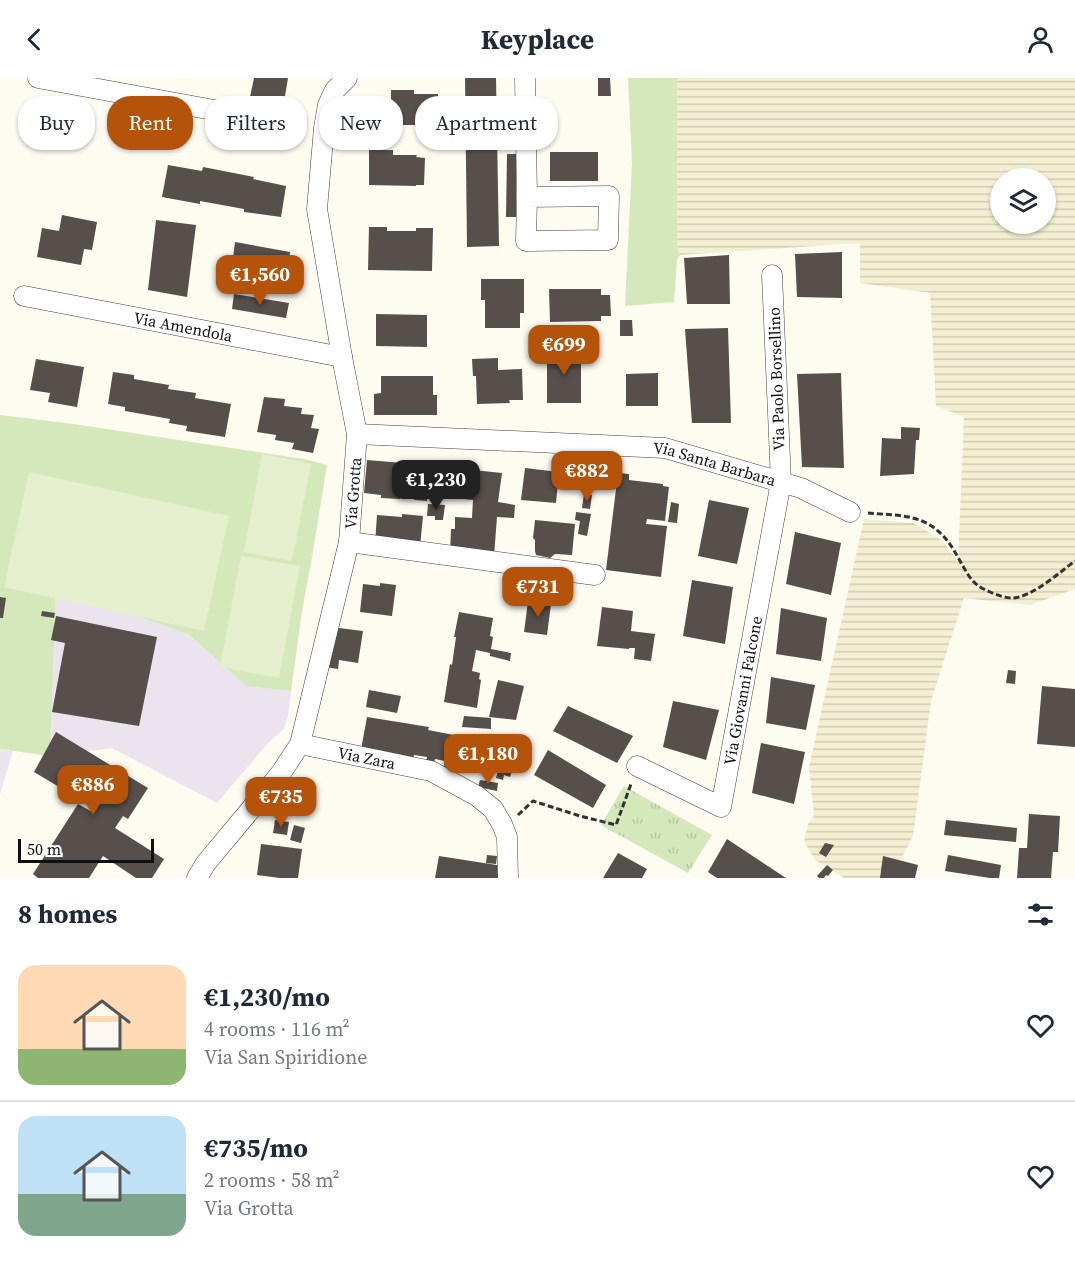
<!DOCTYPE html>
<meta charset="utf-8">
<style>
:root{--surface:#fff;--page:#f2f2f3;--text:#1f2937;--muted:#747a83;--line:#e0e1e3;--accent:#b45309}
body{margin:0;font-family:"Source Serif 4",serif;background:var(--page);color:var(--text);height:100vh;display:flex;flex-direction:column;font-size:22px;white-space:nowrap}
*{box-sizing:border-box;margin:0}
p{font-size:20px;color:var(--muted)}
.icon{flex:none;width:33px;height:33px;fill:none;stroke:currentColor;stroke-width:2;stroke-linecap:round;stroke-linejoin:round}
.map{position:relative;height:800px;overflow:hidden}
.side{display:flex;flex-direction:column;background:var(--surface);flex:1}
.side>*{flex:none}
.top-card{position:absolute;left:18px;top:18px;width:600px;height:54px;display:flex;gap:12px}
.buttons{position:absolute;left:990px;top:90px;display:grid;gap:12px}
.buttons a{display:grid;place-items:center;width:66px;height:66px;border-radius:50%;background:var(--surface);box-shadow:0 2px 4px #0004;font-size:30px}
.scale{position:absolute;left:18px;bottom:15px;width:136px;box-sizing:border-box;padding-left:6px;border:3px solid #0f0f0f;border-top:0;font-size:16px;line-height:21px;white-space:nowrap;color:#0f0f0f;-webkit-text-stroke:4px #fff;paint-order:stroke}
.price{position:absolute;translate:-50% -51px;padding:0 14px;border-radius:12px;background:var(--accent);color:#fff;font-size:20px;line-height:39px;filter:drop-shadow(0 2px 3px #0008)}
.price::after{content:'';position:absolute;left:50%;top:36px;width:18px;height:14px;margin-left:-9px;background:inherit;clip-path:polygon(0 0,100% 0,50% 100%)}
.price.selected{background:#222;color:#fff}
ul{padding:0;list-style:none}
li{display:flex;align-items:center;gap:18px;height:150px;padding:0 18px}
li+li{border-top:2px solid var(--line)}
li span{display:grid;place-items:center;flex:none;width:168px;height:120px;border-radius:18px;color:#555}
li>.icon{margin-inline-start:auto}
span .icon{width:72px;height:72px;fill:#fffc;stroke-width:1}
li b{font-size:26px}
h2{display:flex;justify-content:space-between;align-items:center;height:72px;padding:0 18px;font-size:26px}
.pill{padding:0 21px;border-radius:24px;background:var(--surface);box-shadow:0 2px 4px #0004;font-size:21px;line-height:54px}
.pill.selected{background:var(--accent);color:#fff}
header{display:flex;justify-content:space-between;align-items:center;height:78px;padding:0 18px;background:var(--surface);font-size:27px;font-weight:700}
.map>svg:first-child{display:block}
</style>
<header><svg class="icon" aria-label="back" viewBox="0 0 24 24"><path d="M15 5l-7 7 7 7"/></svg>Keyplace<svg class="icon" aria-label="person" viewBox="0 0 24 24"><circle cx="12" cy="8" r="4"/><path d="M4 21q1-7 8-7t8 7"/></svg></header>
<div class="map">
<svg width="1075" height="800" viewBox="0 0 1075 800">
<defs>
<pattern id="farmland-rules" width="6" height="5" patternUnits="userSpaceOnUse" patternTransform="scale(1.5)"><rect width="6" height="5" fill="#f4efd2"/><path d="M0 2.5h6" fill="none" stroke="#d0ccb3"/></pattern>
<pattern id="park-tufts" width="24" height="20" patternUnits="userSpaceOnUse" patternTransform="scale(1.5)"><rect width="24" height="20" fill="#d4e8bb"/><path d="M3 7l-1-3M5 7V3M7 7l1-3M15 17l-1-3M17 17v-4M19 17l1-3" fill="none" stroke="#b5c6a0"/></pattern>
</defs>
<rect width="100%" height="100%" fill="#fefbf1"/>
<!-- industrial -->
<path fill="#ebe3ed" d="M56 508 188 556 246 608 291 613 288 637 284 651 267 666 217 725 112 670 50 678Z
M0 671 13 673 0 716Z"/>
<!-- farmland -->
<path fill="url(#farmland-rules)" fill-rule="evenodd" d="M677 0H1075V511L1030 527 964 520 931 623 913 758 891 800H844L815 782 804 763 808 746 814 738 809 689 864 441 914 445 943 463 958 484 964 339 936 328 930 215 860 205V165L680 177 677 170ZM1000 100H1046V146H1000Z"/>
<!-- grass -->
<path fill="#d4e8bb" d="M628 0H677V170L680 177 677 182 674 224 625 228 632 85Z
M0 337 74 346 304 381 327 387 313 474 302 533 291 613 246 608 188 556 56 509 50 678 0 671Z"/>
<!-- park -->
<path fill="url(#park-tufts)" d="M624 708 712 757 688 795 601 747Z"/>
<!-- pitch -->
<path fill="#e5efcd" d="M262 376 311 386 292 483 244 474Z
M29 394 229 438 204 553 4 509Z
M241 478 300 488 279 600 220 589Z"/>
<!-- building -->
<path fill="#574f4b" d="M254 0H288L284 24 250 19Z
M465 0H496L499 168 467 169Z
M598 0H610L611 18H598Z
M391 12H414V16H438V47L451 46V61H430L429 47H391Z
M512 53 513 69H503L502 54Z
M369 72H393V77H417L416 79 425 80 424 107H416V108L369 107Z
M550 74H598V103H550Z
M507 76H516V139H506Z
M168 87 202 93 203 89 254 99 253 101 286 108 281 139 244 134V131L200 123V126L162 119Z
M62 137 97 144 92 172 84 171 81 187 37 179 42 150 59 153Z
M156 142 196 147 187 219 148 212Z
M369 149H387V153H416V150H433L432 193 368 192Z
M235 164 290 174 288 189 233 180Z
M842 174V220L797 219 795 176Z
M729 177 730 226H687L684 180Z
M481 201H524V235H520V250H485V222H481Z
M549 211H601V217H610L611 238H601V243L550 244Z
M234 216 289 225 286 240 232 231Z
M376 236 427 237V269L376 268Z
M620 242H632L633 258H620Z
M728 250 731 345H692L685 251Z
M547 272H581V325H547Z
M498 280V292L522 291 523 322H509L510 325 477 326 476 298H473L472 281Z
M36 281 84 289 77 329 48 324 50 315 30 312Z
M113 294 134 297V301L169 307 168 311 196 315 195 320 231 326 225 359 186 353 187 348 169 345 170 341 125 333V329L108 326Z
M658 295V328H626V296Z
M841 295 844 390 802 389 797 296Z
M381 298H433V317H437V337H374V316L381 315Z
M264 319 285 321 284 328 302 330 301 336 314 337 311 350 319 351 313 375 292 371 294 365 275 362 276 357 257 354Z
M901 349 920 350 919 362H916L914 396 880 398 882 360 901 361Z
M367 382 403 385 400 421 381 420V417L364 415Z
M455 382 474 385 473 392 502 395 498 424 515 427 514 440 497 439 494 478 450 475 451 451H455V439L472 440 473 422 447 419 451 389H454Z
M525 390 559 394 556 425 521 422Z
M618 395 629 396V402L663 406V408L669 409 665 443 647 441 646 446 667 448 661 499 606 492Z
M414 413 427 414V423L414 422Z
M584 416 592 417 590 431 582 430Z
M709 422 749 430 737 486 698 478Z
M671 424 679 426 677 445 668 444Z
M428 426 445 427 443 442H435V438H427Z
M576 434 591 436 587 458 578 456 580 443 575 442Z
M402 436 423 438 420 469 375 466 377 437 402 439Z
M535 442 575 446 572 477 555 476 550 480 536 477 535 473V462L533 460Z
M795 454 841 465 831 517 786 506Z
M692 502 733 509 725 566 683 558Z
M380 505 396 507 392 538 360 534 363 506 380 508Z
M0 519 6 520 3 540H0Z
M528 523 551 526 547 557 524 554Z
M602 529 633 533 631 553 655 556 651 583 634 581 635 570H629V571L597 568Z
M781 530 827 540 821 583 776 576Z
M42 533 55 535 54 540 41 538Z
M459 534 493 540 490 558 493 559 491 571 511 575 510 583 490 578V575L476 572 472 593 480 595 479 601 481 602 477 630 444 624 450 586 452 587 456 559H454Z
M56 538 157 559 139 648 52 634 65 565 51 562Z
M331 549 363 553 358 585 339 582 338 591 325 589Z
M1008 592 1016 593 1015 606 1006 605Z
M771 599 815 607 806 652 766 645Z
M498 602 524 608 516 642 489 639Z
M1042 608 1075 611V669L1037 666Z
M369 612 401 618 397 635 366 629Z
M673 623 719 632 706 682 663 669Z
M568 628 633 658 617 685 553 653Z
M464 638 491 640V651L462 649Z
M367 639 429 649 428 652 454 657 450 675 459 676 456 693 444 691 445 683 435 681 434 685 426 684 427 679 414 677 412 686 360 677Z
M56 654 148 710 128 741 123 738 115 750 164 781 152 800H136L103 778 89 800H38L33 796 78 726 94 735 96 731 34 694Z
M761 665 805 674 794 726 752 715Z
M548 672 606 707 593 730 534 697Z
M499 689 512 693 510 699 504 697 503 702 496 700Z
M480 702 498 705 497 713 478 709Z
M1029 736 1060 738 1058 774H1053L1051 800H1017L1019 770H1027Z
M275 742 289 744 287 757 273 755Z
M946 742 1017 750 1016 764 944 757Z
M294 747 305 750 301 765 290 762Z
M727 761 786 800H717L708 794Z
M825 765 834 767 826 779 819 775Z
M261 766 302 771 298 800H280L257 797Z
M618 775 647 791 642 800H603Z
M487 777 497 778 496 786 486 785Z
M948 777 1001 787 999 800H990L945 793Z
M439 778 503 788V800H435Z
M883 778 918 787 915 800H880Z
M827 787 833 792 828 798 826 797 824 800H819L817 798Z"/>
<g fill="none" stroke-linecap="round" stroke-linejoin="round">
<defs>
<g id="minor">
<path d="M38 0 274 43"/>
<path d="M525 0 527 119 526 163 608 162 609 118 527 119"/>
<path id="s1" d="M24 218 342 279"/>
<path id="s2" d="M357 356 665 370 801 410 850 434"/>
<path d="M349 464 595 497"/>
<path id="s3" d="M300 666 431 693 477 718 493 731 502 746 507 759 508 800"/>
<path id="s4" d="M637 688 721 729 781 404 772 197"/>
<path id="s5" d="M197 800 206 785 281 695 300 666 349 464 357 356 342 279 317 131 324 50 328 27 335 12 347 0"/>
</g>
</defs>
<!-- minor casing -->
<use href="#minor" stroke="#424242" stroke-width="21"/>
<!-- path -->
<path stroke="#313131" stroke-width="3" stroke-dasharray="6 3" stroke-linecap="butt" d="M868 435C888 437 912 436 930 447 951 460 957 480 969 498 975 507 981 510 990 514 997 517 1005 520 1012 520 1031 520 1060 494 1075 483
M518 737 533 723 580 738 616 747 631 706"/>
<!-- minor -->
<use href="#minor" stroke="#fff" stroke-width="20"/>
</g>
<g text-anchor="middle" stroke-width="6" stroke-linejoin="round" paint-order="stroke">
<!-- street labels -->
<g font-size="16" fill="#0f0f0f" stroke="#fff">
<text dy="6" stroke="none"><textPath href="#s1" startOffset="162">Via Amendola</textPath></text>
<text transform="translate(776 301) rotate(-92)" y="6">Via Paolo Borsellino</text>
<text dy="6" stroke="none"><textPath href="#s2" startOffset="360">Via Santa Barbara</textPath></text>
<text dy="6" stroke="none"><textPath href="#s5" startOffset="426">Via Grotta</textPath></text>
<text dy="6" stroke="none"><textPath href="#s4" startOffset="212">Via Giovanni Falcone</textPath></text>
<text dy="6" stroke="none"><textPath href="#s3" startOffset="68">Via Zara</textPath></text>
</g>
</g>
</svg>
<div class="buttons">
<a><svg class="icon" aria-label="layers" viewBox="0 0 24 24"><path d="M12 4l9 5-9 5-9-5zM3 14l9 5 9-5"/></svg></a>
</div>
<div class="scale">50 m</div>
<b class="price" style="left:260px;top:228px">€1,560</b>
<b class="price" style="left:564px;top:298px">€699</b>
<b class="price" style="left:587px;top:424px">€882</b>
<b class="price selected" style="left:436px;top:433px">€1,230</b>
<b class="price" style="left:538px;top:540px">€731</b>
<b class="price" style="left:488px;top:707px">€1,180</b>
<b class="price" style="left:93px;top:738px">€886</b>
<b class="price" style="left:281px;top:750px">€735</b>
<div class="top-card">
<a class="pill">Buy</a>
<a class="pill selected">Rent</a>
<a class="pill">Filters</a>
<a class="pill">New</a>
<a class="pill">Apartment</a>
</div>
</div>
<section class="side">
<h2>8 homes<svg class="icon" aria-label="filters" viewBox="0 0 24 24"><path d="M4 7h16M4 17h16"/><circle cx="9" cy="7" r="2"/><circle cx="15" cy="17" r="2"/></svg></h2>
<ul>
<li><span style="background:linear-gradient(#ffd9b3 70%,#8fb573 0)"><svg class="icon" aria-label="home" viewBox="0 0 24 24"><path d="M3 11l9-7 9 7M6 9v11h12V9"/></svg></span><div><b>€1,230/mo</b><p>4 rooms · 116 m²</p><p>Via San Spiridione</p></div><svg class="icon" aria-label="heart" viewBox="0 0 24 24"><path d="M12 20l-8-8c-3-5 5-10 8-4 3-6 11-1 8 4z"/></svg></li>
<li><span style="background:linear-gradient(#bfe0f5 65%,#7fa58c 0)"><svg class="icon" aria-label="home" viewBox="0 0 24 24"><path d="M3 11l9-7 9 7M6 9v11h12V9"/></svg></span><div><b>€735/mo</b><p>2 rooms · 58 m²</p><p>Via Grotta</p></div><svg class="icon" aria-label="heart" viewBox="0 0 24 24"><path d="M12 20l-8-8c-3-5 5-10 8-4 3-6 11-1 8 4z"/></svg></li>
</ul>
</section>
